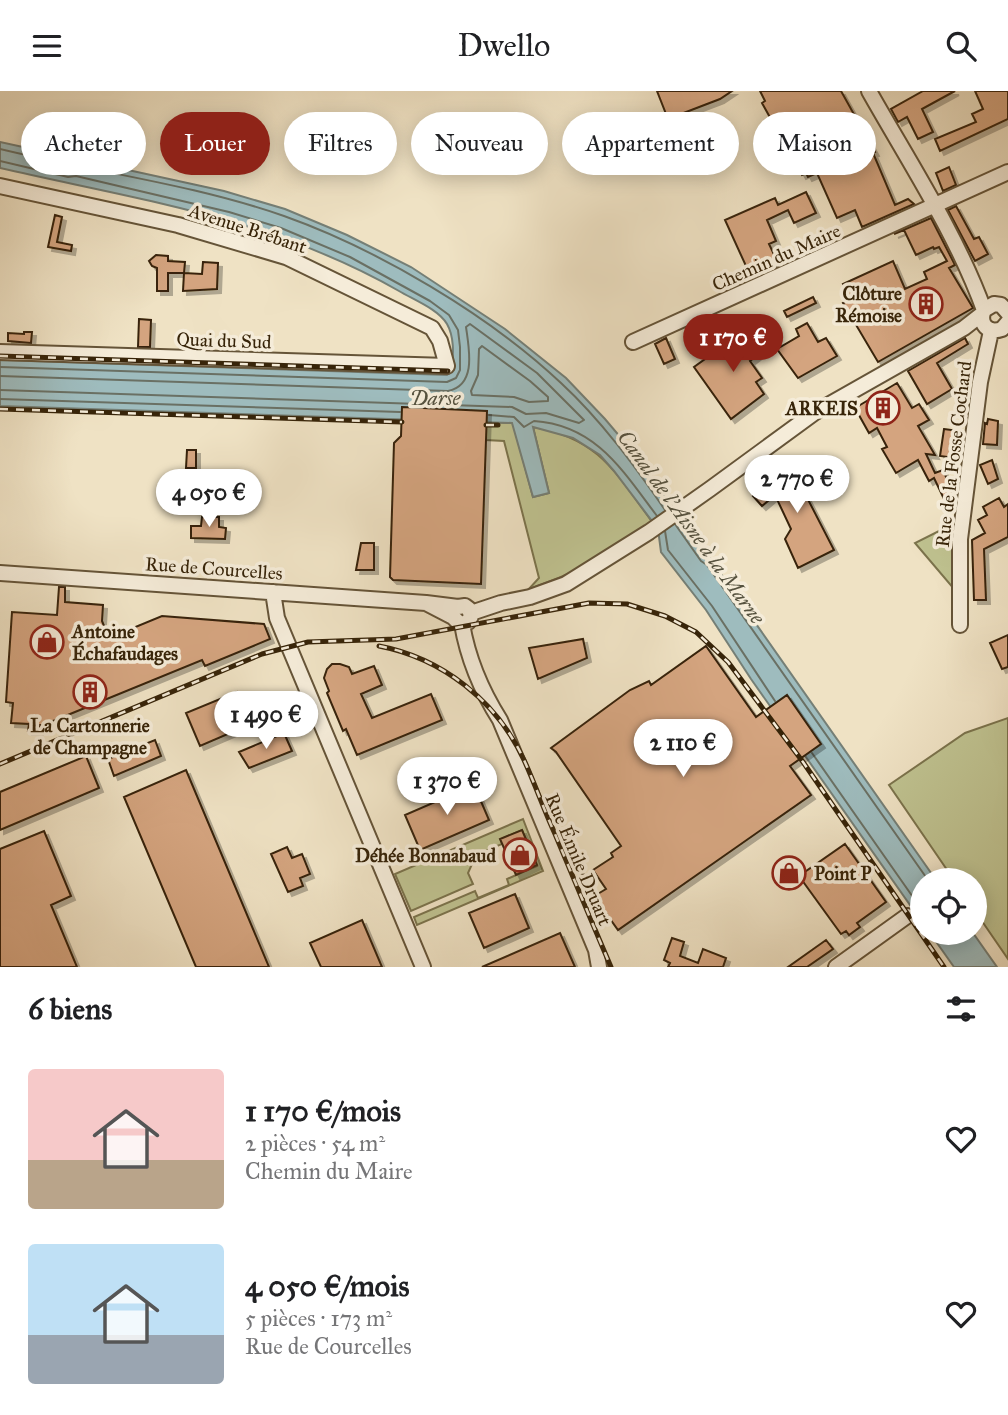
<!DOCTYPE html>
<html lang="fr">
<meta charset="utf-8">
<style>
:root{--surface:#fff;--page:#f6f6f6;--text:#202124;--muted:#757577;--accent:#8f2418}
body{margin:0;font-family:"IM FELL Great Primer",serif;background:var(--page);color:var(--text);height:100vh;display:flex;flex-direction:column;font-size:26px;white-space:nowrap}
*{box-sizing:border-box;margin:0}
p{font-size:23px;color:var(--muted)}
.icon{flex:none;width:38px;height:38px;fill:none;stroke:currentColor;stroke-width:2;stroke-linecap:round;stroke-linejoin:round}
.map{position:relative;height:876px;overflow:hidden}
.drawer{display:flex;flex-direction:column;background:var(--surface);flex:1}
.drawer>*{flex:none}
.guide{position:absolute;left:21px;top:21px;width:966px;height:63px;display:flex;gap:14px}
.fabs{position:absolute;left:910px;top:777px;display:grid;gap:14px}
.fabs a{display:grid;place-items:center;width:77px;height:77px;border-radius:50%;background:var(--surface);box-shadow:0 4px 18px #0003;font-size:35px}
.price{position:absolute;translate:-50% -60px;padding:0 16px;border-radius:24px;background:#fff;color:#222;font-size:23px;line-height:46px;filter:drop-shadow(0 2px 4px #0008)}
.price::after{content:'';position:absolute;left:50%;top:42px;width:21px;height:16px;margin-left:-10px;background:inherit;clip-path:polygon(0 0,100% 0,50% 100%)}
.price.active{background:var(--accent);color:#fff}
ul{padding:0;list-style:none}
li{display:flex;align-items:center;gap:21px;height:175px;padding:0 28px}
li span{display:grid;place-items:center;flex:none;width:196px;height:140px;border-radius:7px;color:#555}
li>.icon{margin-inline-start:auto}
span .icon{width:84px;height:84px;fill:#fffc;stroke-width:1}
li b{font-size:30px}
h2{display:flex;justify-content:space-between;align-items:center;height:84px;padding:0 28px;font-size:30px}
.chip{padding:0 24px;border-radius:32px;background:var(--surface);box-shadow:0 4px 18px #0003;font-size:24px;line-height:63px}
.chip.active{background:var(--accent);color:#fff}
header{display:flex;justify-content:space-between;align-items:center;height:91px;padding:0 28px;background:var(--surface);font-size:32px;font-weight:600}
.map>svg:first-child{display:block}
</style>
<header><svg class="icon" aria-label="menu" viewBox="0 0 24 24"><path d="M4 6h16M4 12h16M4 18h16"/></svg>Dwello<svg class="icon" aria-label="search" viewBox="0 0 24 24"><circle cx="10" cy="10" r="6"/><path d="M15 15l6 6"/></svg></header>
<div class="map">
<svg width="1008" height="876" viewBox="0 0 1008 876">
<defs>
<filter id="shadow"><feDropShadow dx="4" dy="4" stdDeviation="0" flood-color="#0004"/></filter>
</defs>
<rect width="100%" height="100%" fill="#efe2c4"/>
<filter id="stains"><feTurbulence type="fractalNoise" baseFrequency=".00286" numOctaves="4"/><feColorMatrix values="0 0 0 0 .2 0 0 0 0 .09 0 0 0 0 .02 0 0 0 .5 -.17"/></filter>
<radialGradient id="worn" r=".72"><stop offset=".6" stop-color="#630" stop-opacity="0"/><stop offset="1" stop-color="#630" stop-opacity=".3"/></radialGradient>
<!-- green -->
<path fill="#bfc290" stroke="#7b734c" stroke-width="2" d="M486 331 513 332 533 406 549 402 533 336C599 347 616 382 653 432 626 451 598 469 568 483 555 489 541 493 528 499L539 487 504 350 486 349Z
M957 431 954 498 915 452Z
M1008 627V868L975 820V789H954L889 694 965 642Z
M523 728 543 780 417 834 414 826 475 800 478 807 509 794 507 788 537 775 522 739 501 748 502 753 476 764 468 782 473 793 411 820 395 783Z"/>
<!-- water -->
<path fill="#9ebcbe" stroke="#757f76" stroke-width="2" d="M0 51 224 100 285 118 347 144 411 176 505 238 566 287 605 328 633 361 707 466H709L936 789H922V831L751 588 706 519 661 461 658 438 614 380 600 364 573 347 533 336 549 402 533 406 512 332 0 315V269L447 284 452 280C453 265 455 247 447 233 438 218 414 209 399 200 272 127 139 109 0 77Z
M930 842H973L997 876H954Z"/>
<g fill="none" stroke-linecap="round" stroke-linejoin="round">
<!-- shore -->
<path stroke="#6a7064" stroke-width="2" d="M0 58C94 81 192 93 284 125 377 158 489 224 561 292 601 329 634 374 665 419
M0 70 68 86 76 85 229 121 281 137 350 166 430 210 449 224 458 239 460 256V279L456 287 447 291 0 276
M482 255 530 290 548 306V310L529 311 514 306 472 304 471 300 478 284 479 258Z
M0 285 448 300C477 294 469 258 466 236L470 233 537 282 584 329 579 332 546 322 526 323 512 316 0 299
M0 308 400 321
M489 324 514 326 524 336 534 330C596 334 623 380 657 425
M675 433 701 470 707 474 928 789
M665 440 668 459 712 515 775 610
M812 662 922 819"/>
</g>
<!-- building -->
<path fill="#d4a47f" stroke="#372409" stroke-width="2" filter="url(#shadow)" d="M657 0H732L720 8 668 28Z
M760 0H841L875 61 873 62 895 114 908 108 914 113 862 136 855 119 837 127 817 82 808 86 806 82 802 84 762 12 765 10Z
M923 0H955L922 18 933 41 918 48 907 26 898 31 891 18Z
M975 0H1008V28L940 60 935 48 976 31 972 23 983 18Z
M949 76 956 94 943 100 936 82Z
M806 101 816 122 794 132 788 119 767 129 776 150 769 153 778 172 751 186 725 129 775 107 778 114Z
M956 115 974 148 979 146 988 163 975 170 948 119Z
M55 124 62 126 57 151 72 154 71 160 48 156Z
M931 127 955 174 949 177 973 217 878 271 843 212 851 208 843 193 893 170 905 198 927 188 924 181 947 170 939 156 934 158 933 156 916 164 904 139 894 143Z
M156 164 168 165V170L185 171 184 182H168V200H157V177L152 175 149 170Z
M203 171 218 172 217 198 183 200 184 182 202 183Z
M813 206 816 212 787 226 784 220Z
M139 228 151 229 150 256H138Z
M807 232 818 251 826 247 837 265 798 287 777 258 799 245 796 238Z
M747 238 763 260 750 270 762 287 756 291 764 303 731 328 694 276Z
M24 241H32L31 252 8 250V242L24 243Z
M666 247 675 268 664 273 655 253Z
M965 247 968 253 937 272 952 298 927 313 908 280Z
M897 292 912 317 919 313 929 329 918 335 935 364 926 363 935 382 943 379 954 404 944 408 934 387 929 390 918 369 896 382 882 358 887 356 877 337 869 342 855 317Z
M402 316 487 320 481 493 393 489 390 486 394 352 401 345Z
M988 328 998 330 997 354 983 353 985 332 987 333Z
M944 338 959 340 955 367 940 365Z
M187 359H196V377H186Z
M798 367 810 382 799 391 834 459 798 477 785 448 791 438 775 404 762 415 753 405Z
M992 369 998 388 988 393 980 374Z
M999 407 1004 416 1008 413V446L984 458 986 509H974L972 449 985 442 978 429 987 424 983 416Z
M202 426H219V436L226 437 225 448 191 447V435H201Z
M361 452H374V479H356Z
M59 496H65V511L103 514 102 530 109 547 162 525 264 533 270 548 205 575 202 569 53 630V635L40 634 39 640H28L29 633 11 632 13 612 6 611 12 521 57 524Z
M1008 544V576L1002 578 990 552Z
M583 548 587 567 538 588 529 557Z
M706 555 756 626 787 604 821 653 790 675 811 704 618 839 598 811 599 809 596 804 606 798 593 779 613 766 611 762 621 755 556 661 551 657 630 599 649 590 651 594Z
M332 573H340L349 576 352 583 374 575 382 594 361 603 372 627 431 603 442 629 357 664 346 638 343 640 327 602 329 600 324 587 327 578Z
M237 601 251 633 200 655 186 622Z
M284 642 292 660 249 677 239 661Z
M155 649 161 665 114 685 108 668Z
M86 665 99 697 0 739V701Z
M186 679 269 876H196L124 706Z
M474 694 489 729 420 759 405 724Z
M522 739 537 774 516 784 500 748Z
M44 740 71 805 51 814 77 876H0V758Z
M845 753 886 811 857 832 860 836 849 844 846 840 841 843 799 785Z
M287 756 292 767 302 763 310 783 300 787 303 795 288 801 271 763Z
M515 803 529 837 484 857 469 822Z
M362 829 382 876H321L310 852Z
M560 842 575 876H482Z
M672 847 684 851 680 865 698 872 703 858 726 867 723 876H668L670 872 664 869Z
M826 849 833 858 807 876H788Z"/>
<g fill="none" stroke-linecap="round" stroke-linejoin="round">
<defs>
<path id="minor" d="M869 0C909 71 956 142 984 219
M0 95 178 134 286 166 432 237 440 250 447 275 0 261
M1008 222 1001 214 994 213 984 219C978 233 988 243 1002 238L1008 231
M633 251 1008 81
M0 482 426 512 458 516 465 515 469 518 471 525 468 531 460 533 453 526 426 512
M273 501 277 527 423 876
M471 522 501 512 530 506 566 493 649 441 710 398 814 322 964 237 982 223
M462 533C468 568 481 599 500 629L596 859 599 876
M960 534V448L980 291 991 240
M836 876 907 825"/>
</defs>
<!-- minor casing -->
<use href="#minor" stroke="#655438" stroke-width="18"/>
<!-- minor -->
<use href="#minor" stroke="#f5ecd9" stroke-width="14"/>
<defs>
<path id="rail" d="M0 265 448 280
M0 318 402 331
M486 334H498
M379 555C442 567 497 610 524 669 535 693 544 719 555 743 574 788 592 832 611 876
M0 673 262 563 308 551 396 548 589 512 627 513 665 525 696 541 728 571 803 671 944 876
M575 773 595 803"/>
</defs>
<!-- rail casing -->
<use href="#rail" stroke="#372409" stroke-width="5"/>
<!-- rail -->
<use href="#rail" stroke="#f5ecd9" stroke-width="2.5" stroke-dasharray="8" stroke-linecap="butt"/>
</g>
<!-- icons -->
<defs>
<symbol id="building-ring" viewBox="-11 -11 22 22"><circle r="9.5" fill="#f5ecd9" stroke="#8f2418" stroke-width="1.5"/><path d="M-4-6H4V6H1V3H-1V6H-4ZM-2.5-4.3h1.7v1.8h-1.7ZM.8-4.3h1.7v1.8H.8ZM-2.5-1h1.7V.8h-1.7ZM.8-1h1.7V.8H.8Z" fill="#8f2418"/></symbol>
<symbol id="shop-ring" viewBox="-11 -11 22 22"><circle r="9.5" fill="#f5ecd9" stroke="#8f2418" stroke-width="1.5"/><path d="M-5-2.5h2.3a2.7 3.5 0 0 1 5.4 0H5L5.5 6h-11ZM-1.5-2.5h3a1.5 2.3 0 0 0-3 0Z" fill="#8f2418"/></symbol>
</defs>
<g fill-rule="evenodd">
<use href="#building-ring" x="907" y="194" width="38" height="38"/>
<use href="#building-ring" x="864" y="298" width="38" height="38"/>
<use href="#shop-ring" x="28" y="532" width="38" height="38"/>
<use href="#building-ring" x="71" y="582" width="38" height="38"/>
<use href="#shop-ring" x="501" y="745" width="38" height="38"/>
<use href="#shop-ring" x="770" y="763" width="38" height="38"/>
</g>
<g text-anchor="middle" stroke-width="7" stroke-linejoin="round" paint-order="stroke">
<!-- street labels -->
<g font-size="19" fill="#372409" stroke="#f5ecd9">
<text transform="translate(248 137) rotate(18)" y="7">Avenue Brébant</text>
<text transform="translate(776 166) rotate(-24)" y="7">Chemin du Maire</text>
<text transform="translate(224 249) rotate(2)" y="7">Quai du Sud</text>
<text transform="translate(953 363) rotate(-83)" y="7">Rue de la Fosse Cochard</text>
<text transform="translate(214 477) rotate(4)" y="7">Rue de Courcelles</text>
<text transform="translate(579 768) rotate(67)" y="7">Rue Émile Druart</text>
</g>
<!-- poi labels -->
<g font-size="19" font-weight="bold" fill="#372409" stroke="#f5ecd9" text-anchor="end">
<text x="902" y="209">Clôture<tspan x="902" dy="22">Rémoise</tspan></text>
<text x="858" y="324">ARKEIS</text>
<text x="72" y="547" text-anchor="start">Antoine<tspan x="72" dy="22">Échafaudages</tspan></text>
<text x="90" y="641" text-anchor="middle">La Cartonnerie<tspan x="90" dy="22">de Champagne</tspan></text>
<text x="496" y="771">Déhée Bonnabaud</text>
<text x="814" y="789" text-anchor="start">Point P</text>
</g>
<!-- water labels -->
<g font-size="21" font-style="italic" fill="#56523f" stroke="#f5ecd9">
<text x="435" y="314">Darse</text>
<text transform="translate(691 436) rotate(54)" y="7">Canal de l'Aisne à la Marne</text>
</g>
</g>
<rect width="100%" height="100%" filter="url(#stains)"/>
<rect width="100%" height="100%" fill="url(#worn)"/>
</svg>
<div class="fabs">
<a><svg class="icon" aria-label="locate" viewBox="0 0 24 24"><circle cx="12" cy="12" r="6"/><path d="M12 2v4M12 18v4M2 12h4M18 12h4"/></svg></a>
</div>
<b class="price active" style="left:733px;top:283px">1 170 €</b>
<b class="price" style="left:797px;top:424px">2 770 €</b>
<b class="price" style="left:209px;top:438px">4 050 €</b>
<b class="price" style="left:266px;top:660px">1 490 €</b>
<b class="price" style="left:683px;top:688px">2 110 €</b>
<b class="price" style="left:447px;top:726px">1 370 €</b>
<div class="guide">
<a class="chip">Acheter</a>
<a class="chip active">Louer</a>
<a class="chip">Filtres</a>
<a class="chip">Nouveau</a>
<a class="chip">Appartement</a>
<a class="chip">Maison</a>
</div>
</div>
<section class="drawer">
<h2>6 biens<svg class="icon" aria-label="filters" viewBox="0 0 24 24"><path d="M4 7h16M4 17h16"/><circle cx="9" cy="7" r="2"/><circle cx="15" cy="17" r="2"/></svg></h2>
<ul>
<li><span style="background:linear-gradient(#f6c9c9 65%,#b9a48a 0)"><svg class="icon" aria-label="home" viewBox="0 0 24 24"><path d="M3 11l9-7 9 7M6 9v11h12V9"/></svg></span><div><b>1 170 €/mois</b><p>2 pièces · 54 m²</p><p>Chemin du Maire</p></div><svg class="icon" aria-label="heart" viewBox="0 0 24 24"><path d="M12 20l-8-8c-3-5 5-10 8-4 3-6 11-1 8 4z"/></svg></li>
<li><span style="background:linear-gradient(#bfe0f5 65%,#9aa5b1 0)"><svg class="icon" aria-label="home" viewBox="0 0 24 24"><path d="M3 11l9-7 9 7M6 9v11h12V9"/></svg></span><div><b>4 050 €/mois</b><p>5 pièces · 173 m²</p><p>Rue de Courcelles</p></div><svg class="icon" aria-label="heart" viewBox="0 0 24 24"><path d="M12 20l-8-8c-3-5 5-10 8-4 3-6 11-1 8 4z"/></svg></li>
</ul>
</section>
